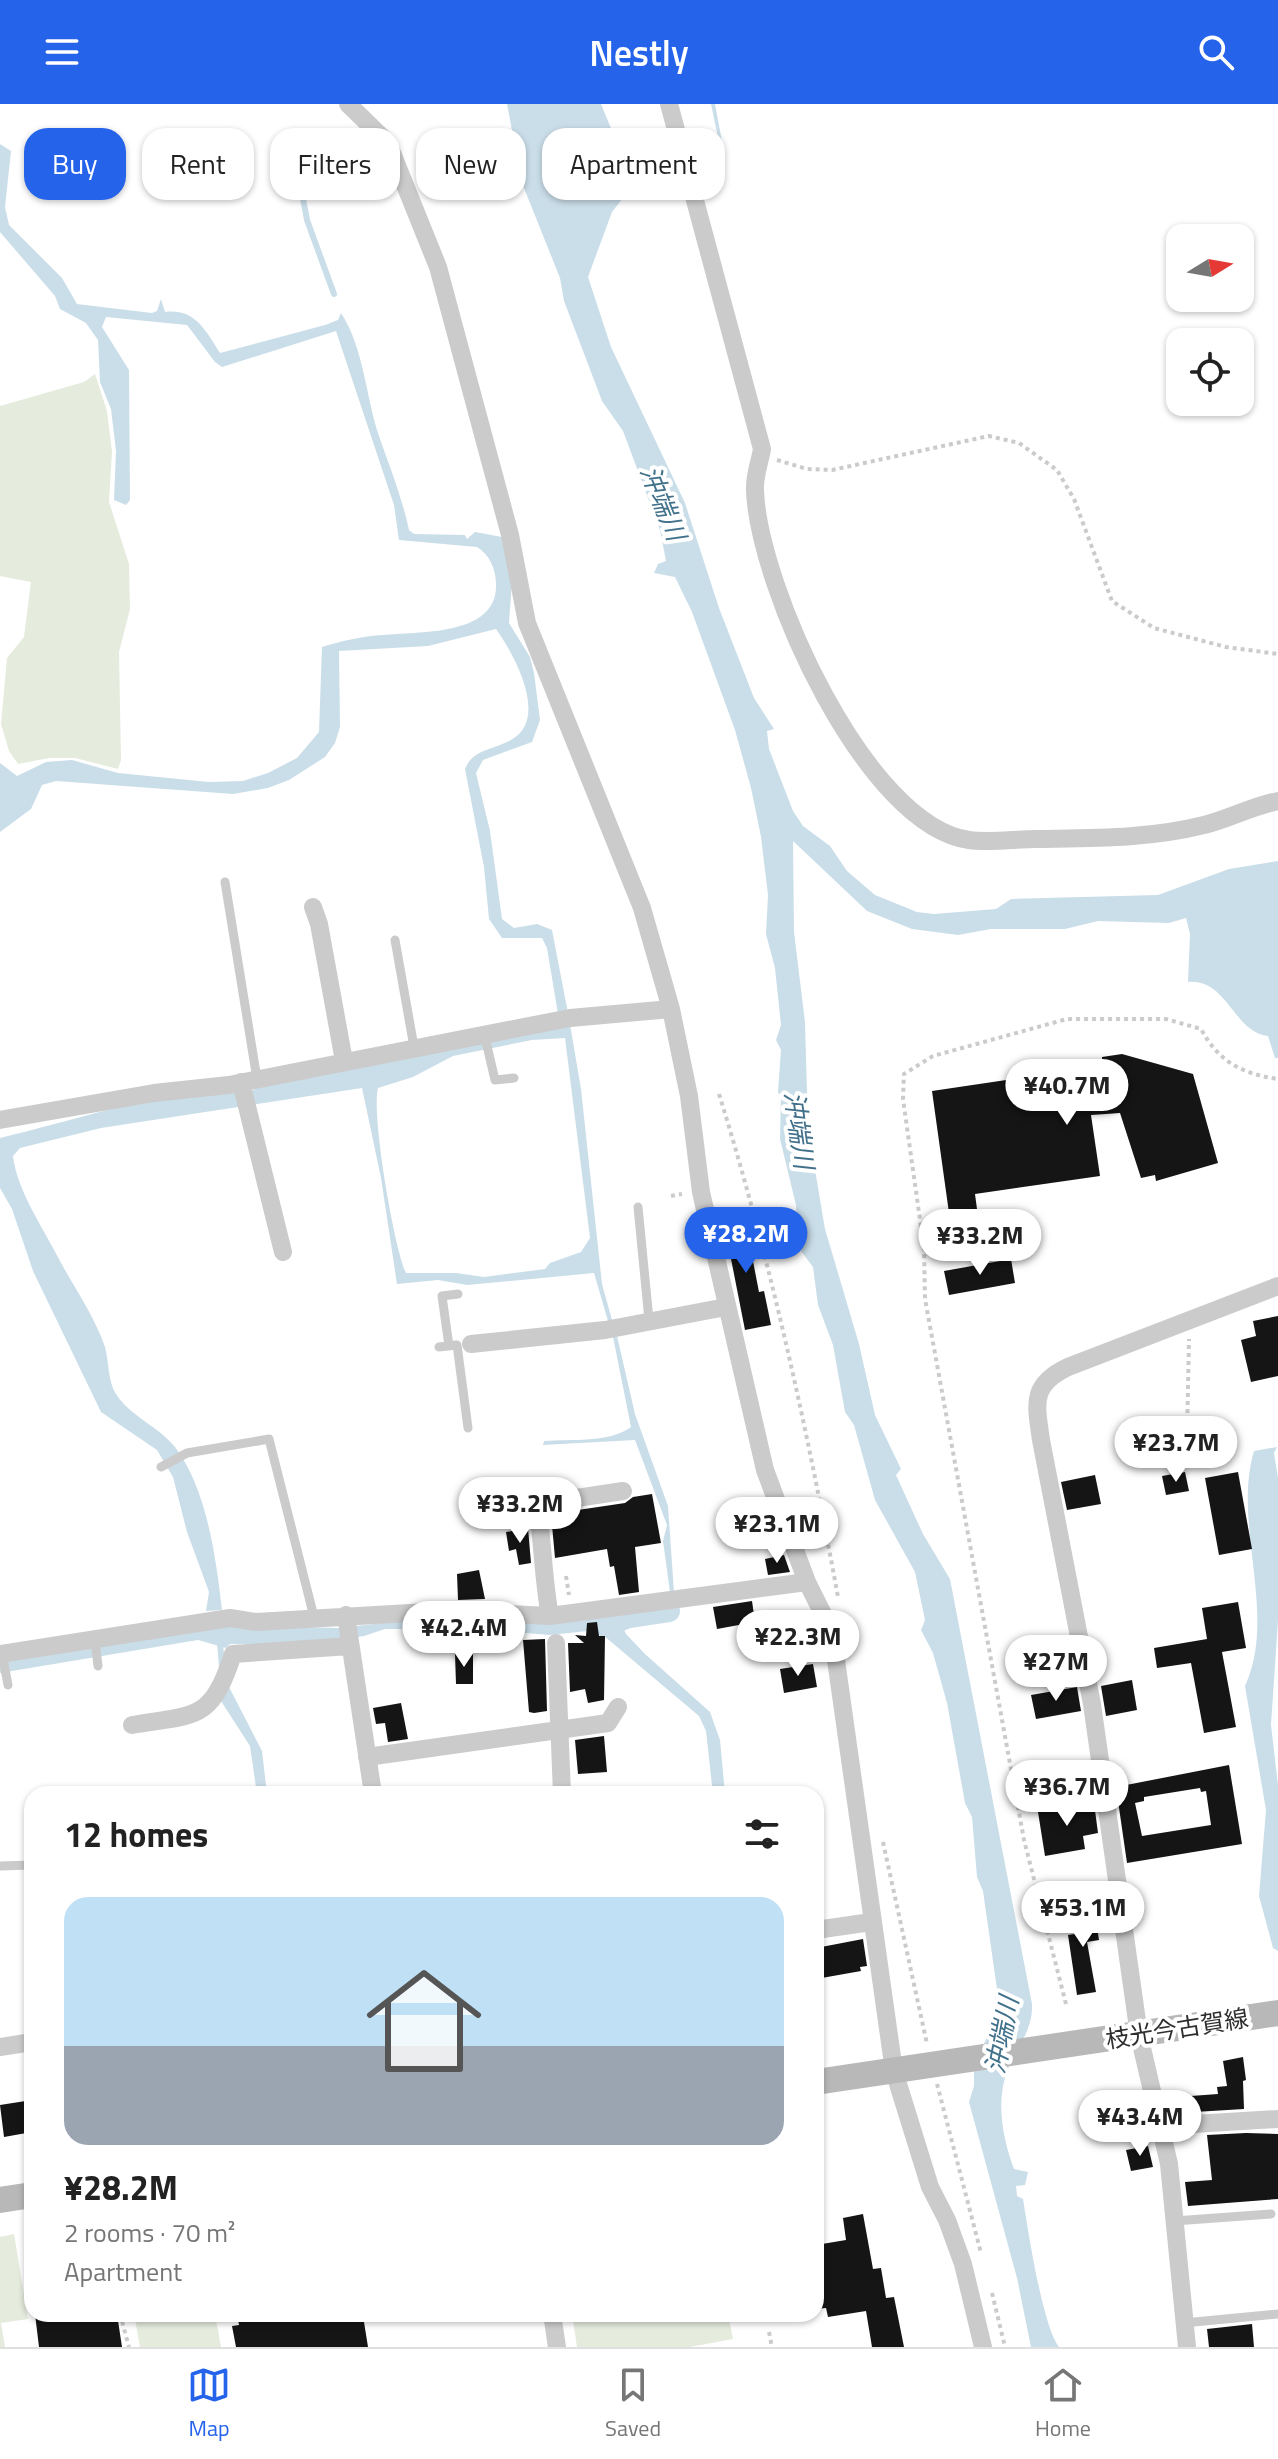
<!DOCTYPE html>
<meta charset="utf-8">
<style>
:root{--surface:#fff;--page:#f2f2f2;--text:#222;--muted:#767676;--line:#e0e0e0;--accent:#2563eb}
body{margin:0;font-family:"Titillium Web","Noto Sans JP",sans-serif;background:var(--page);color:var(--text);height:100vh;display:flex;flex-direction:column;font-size:30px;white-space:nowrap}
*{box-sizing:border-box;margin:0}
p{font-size:26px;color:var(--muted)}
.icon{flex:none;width:44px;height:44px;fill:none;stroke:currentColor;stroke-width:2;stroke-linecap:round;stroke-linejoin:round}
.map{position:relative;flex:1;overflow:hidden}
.panel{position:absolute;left:24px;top:1682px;width:800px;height:536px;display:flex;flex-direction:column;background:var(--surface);border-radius:24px;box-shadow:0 2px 6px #0004}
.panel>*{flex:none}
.banner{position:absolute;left:24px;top:24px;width:800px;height:72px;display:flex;gap:16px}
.needle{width:52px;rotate:79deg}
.buttons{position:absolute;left:1166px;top:120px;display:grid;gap:16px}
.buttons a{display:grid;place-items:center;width:88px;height:88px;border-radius:16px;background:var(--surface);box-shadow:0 2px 6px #0004;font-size:40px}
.price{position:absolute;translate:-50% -68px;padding:0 18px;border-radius:28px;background:#fff;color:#222;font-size:26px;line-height:52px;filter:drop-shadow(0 2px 4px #0008)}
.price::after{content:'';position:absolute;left:50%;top:48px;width:24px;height:18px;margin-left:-12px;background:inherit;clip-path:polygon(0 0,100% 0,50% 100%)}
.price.selected{background:var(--accent);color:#fff}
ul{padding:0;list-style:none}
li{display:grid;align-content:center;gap:16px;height:424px;padding:0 40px}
li span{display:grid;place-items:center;height:248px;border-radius:24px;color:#555}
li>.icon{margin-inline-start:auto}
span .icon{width:144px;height:144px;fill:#fffc;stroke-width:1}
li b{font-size:34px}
h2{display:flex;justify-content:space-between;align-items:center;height:96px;padding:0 40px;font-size:34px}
.chip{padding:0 28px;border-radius:24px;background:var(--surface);box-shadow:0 2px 6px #0004;font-size:28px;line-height:72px}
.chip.selected{background:var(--accent);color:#fff}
header{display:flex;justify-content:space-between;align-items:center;height:104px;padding:0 40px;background:var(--accent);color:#fff;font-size:36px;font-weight:600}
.tabs{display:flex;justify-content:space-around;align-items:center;height:112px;border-top:2px solid var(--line);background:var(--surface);font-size:22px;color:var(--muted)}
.tabs a{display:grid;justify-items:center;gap:4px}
.tabs .selected{color:var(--accent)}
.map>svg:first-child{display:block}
</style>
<header><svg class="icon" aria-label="menu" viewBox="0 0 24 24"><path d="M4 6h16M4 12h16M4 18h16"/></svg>Nestly<svg class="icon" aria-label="search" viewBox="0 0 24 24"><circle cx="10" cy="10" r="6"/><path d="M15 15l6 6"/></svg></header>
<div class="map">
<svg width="1278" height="2243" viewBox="0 0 1278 2243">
<rect width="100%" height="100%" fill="#fff"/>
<!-- green -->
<path fill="#e5ebdd" d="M95 270 107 307 112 348 109 398 129 460 130 505 119 548 121 656 118 665 75 654H49L18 660 9 647 1 620 7 554 24 533 31 478 0 472V302L84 278Z
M1205 1315 1206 1320 1218 1318 1225 1356 1167 1367 1163 1346 1176 1343 1172 1321Z
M14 2130 28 2215 1 2219 5 2243H0V2133Z
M134 2210H215L221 2243H140Z
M572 2210H728L733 2235 690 2243H577Z"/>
<!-- water -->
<path fill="#cadee9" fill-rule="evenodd" d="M507 0H601L626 61 716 51 720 43 711 0H715L724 48 718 56 627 89 612 108 588 173 611 243 685 399 719 504 754 594 774 625 767 627 769 645 793 707 803 722 830 742 847 767 875 791 917 808 934 810 996 805 1011 795 1158 791 1229 765 1278 757V954H1275L1268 932C1234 929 1227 874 1188 878L1190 830 1186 814 1169 819 1098 817 1065 825H991L958 831 912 825 867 807 793 737 794 828 805 918 808 1024 825 1125 859 1240 875 1311 901 1365 896 1371 923 1430 950 1475 1032 1900C1033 1927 1017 1942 1008 1965 995 1998 1003 2035 1014 2065L1028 2068 1025 2081 1016 2082 1017 2092 1023 2095C1028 2125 1042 2220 1059 2243H1031L1017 2174 969 1998 974 1982V1962L987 1933 997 1885 983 1787 977 1773 972 1713 965 1699 947 1599 933 1549 921 1526 925 1516 915 1468 875 1396 854 1321 845 1308 833 1241 818 1201 813 1163 798 1143 796 1101 780 1035 781 992 778 988 781 946 776 936 781 921 775 864 766 830 768 791 761 733 751 684 735 626 692 508 675 473 654 469 658 460 666 457 660 426 623 327 602 297 564 197 560 174 522 79Z
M0 40 11 47 5 103 9 121 62 174 77 200 152 209 157 207 161 195 165 208C195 204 206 227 220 249L325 221 338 216 341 209C364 244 366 294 379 332 390 364 402 393 409 426L414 430 465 431 467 435 475 428 502 433 512 478 509 519 530 553 534 569 540 616 532 638 483 656 476 669 490 727 502 815 514 824 537 820 552 826 568 909 558 910 547 844 542 834H502L489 815 484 763 465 665C473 645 494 646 511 636 550 615 514 550 496 525L428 542 339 547 340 623 335 639 325 653 289 676 268 684 233 690 56 677 42 681 31 705 0 728V659L17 672 46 658 72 656 118 669 209 678 243 677 268 669 297 654 319 628 322 543C342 537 362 532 383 531 417 527 498 533 496 480 496 465 489 450 477 443L399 436 394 401 336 227 222 263 215 258 187 221 106 213 102 223 129 266 130 396 126 401 114 396 116 347 111 305 100 278 98 236 86 219 60 205 55 192 0 128Z
M570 920 581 985 602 1180 612 1216 608 1217 594 1169 467 1181 438 1176 397 1180 381 1074 362 984 101 1024 20 1044 13 1052C17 1087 44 1125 60 1157 75 1185 95 1213 105 1243 109 1258 108 1278 116 1290 131 1313 158 1322 175 1343 207 1385 216 1454 222 1506L206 1507 209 1488 187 1428 173 1373 157 1346 101 1308 33 1167 12 1105 0 1084V1034C74 1017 176 981 251 988L257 982ZM565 934 590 1134 581 1148 550 1159 545 1165 484 1173 456 1169H406C394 1143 371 1010 378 984L413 973 453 952 532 936Z
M617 1232 635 1310 668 1402 674 1488H670L663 1437 667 1421 635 1336 543 1341 544 1337C570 1335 610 1339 631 1323L613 1233Z
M1277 1343 1274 1349 1278 1374V1516L1271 1621 1278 1681V1847L1273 1844 1259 1792 1266 1706 1245 1582C1278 1510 1232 1421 1254 1347Z
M618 1512 626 1530 645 1550 710 1608 720 1636 725 1690H713L706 1627 699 1612 597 1526 550 1531 477 1525H385L364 1532 311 1540H230L226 1544 198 1536 0 1569V1557L226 1521 339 1524 419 1515Z
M229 1583 262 1647 267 1690H257L250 1642 219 1594Z"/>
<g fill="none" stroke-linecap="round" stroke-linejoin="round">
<!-- stream -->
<path stroke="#cadee9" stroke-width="6" d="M298 68 307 116 334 190
M220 1539 222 1563"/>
<!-- canal -->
<path stroke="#cadee9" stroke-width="22" d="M605 1522 629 1513 669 1507"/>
</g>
<!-- building -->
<path fill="#151515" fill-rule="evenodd" d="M1122 950 1193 970 1218 1059 1156 1077 1155 1071 1141 1074 1120 1009 1091 1011 1100 1072 975 1090 977 1105 949 1109 932 987 1102 962V953Z
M744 1111 759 1188 764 1187 771 1221 745 1226 723 1114Z
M1011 1155 1015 1179 949 1191 944 1167Z
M1278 1212V1272L1251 1278 1241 1236 1256 1232 1253 1217Z
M1185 1368 1189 1387 1166 1391 1162 1372Z
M1238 1368 1252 1445 1219 1451 1205 1374Z
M1095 1371 1101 1400 1067 1406 1061 1378Z
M652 1390 661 1439 635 1443 639 1488 619 1491 614 1462 610 1463 607 1445 555 1454 551 1410 625 1399 633 1393Z
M528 1424 531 1459 519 1461 516 1445 509 1447 506 1428Z
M784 1451 790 1468 768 1471 765 1455Z
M479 1466 485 1495 458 1496 457 1470Z
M752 1497 755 1518 717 1525 713 1503Z
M1238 1498 1246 1544 1222 1548 1236 1623 1204 1629 1191 1559 1157 1564 1154 1544 1207 1535 1202 1504Z
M597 1518 599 1532H605L604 1596 588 1599 585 1585 570 1588 568 1539H584L575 1531 586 1532 587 1519Z
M545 1535 547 1607 534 1609 529 1608 523 1536Z
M455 1550H473V1580H456Z
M813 1560 817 1583 784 1589 780 1565Z
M1132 1576 1137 1606 1106 1612 1101 1582Z
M1077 1583 1081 1607 1036 1615 1031 1591Z
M401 1599 408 1635 388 1638 385 1619 376 1620 373 1604Z
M604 1632 607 1668 578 1670 575 1636Z
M1229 1661 1242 1740 1127 1759 1116 1683ZM1200 1684 1201 1688 1206 1687 1211 1721 1142 1732 1135 1699 1144 1697V1693Z
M1094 1699 1098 1729 1083 1732 1085 1745 1045 1752 1038 1708Z
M1094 1804 1099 1836 1087 1838 1096 1888 1077 1891 1068 1831 1075 1830 1071 1808Z
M863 1835 867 1862 860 1863 861 1867 816 1875V1844Z
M1243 1953 1246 1976 1243 1977 1244 2005 1178 2009 1177 1993 1218 1990 1217 1983 1227 1982 1223 1957Z
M32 1996V2028L4 2033 0 2001Z
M1246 2029 1278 2030V2095L1188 2102 1185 2078 1212 2076 1207 2031Z
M1148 2042 1153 2063 1131 2067 1126 2046Z
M863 2110 873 2165 881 2164 886 2194 894 2193 904 2243H872L866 2207 828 2213 826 2204 816 2205V2141L846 2136 843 2114Z
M35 2210H117L122 2243H39Z
M237 2210H346L347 2217 364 2218 368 2243H236L232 2222 239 2221Z
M1252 2220 1254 2243H1209L1207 2225Z"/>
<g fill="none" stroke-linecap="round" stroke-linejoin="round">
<!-- path -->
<path stroke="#cbcbcb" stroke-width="4" stroke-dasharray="4 4" stroke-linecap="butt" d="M777 356 807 365 832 366 989 332 1019 339 1057 366 1074 395 1112 497 1154 524 1226 543 1278 550
M719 990C770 1154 807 1324 838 1493
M671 1092 682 1090
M1187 1333 1189 1235
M566 1472 569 1491
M883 1738 927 1940
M1066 1900 1024 1736 925 1195 924 1144 903 995 904 970 933 952 1067 915H1166L1201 925C1218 957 1242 970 1278 975
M937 1980 981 2149
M992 2189 1005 2243
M120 2210 129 2243
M769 2228 772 2243"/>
<!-- lane -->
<path stroke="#cbcbcb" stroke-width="9" d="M225 778 257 975
M395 836 414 943
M484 929 495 976 514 974
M638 1103 649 1216
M457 1241 468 1324
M449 1242 442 1192 458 1190
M439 1243 456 1241
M161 1363 187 1349 269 1335 314 1513
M95 1536 98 1562
M2 1549 8 1581
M0 1762 32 1761
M1174 2117 1271 2110
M1184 2219 1278 2210"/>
<!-- street -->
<path stroke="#cbcbcb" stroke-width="18" d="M348 0 388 39 438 163 510 431 527 519 642 804 671 905 689 992 701 1088 765 1366 807 1478 826 1516 835 1549 894 1967 930 2083 947 2116 963 2160 983 2243
M669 0 762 345C760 357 754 373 755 386 758 481 866 722 969 736 990 739 1014 735 1036 735 1093 734 1148 735 1204 721 1229 715 1252 702 1278 697
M313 803 319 820 344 957
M241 978 283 1148
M0 1016 154 989 229 981 570 914 671 905
M471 1240 605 1226 726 1203
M346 1511 373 1690
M550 1512C543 1475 543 1438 537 1400L623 1387
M556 1539 562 1690
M0 1550 230 1514 256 1518 444 1507 550 1512 807 1478
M132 1621C196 1610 211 1618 233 1550L350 1542
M367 1653 608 1619 618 1603
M816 1826 871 1818
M0 1943 32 1938
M1160 2022 1278 2015
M552 2210 557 2243
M1187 2243 1169 2060 1139 1931 1092 1600 1041 1336C1036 1300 1030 1281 1068 1263L1278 1182"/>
<!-- secondary -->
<path stroke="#b8b8b8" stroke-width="26" d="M816 1978 1278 1909
M0 2096 32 2091"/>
</g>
<g text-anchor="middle" stroke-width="8" stroke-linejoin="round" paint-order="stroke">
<!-- street labels -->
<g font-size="24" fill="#2e2e2e" stroke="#fff">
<text transform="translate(1177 1925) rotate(-9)" y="8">枝光今古賀線</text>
</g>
<!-- water labels -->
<g font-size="26" font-style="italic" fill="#41718b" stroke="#fff">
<text transform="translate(663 399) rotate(68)" y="9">沖端川</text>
<text transform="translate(799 1026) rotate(82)" y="9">沖端川</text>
<text transform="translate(1002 1931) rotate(-79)" y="9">沖端川</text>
</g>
</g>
</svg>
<div class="buttons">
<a><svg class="needle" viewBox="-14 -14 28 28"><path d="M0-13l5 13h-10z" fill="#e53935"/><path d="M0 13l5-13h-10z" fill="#767676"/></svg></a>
<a><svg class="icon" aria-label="locate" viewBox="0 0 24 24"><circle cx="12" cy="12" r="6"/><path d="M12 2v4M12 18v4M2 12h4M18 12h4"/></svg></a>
</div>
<b class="price" style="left:1067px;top:1023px">¥40.7M</b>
<b class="price selected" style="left:746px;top:1171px">¥28.2M</b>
<b class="price" style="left:980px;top:1173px">¥33.2M</b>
<b class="price" style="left:1176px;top:1380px">¥23.7M</b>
<b class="price" style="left:520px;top:1441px">¥33.2M</b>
<b class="price" style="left:777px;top:1461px">¥23.1M</b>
<b class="price" style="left:464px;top:1565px">¥42.4M</b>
<b class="price" style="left:798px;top:1574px">¥22.3M</b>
<b class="price" style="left:1056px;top:1599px">¥27M</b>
<b class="price" style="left:1067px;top:1724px">¥36.7M</b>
<b class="price" style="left:1083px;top:1845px">¥53.1M</b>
<b class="price" style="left:1140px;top:2054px">¥43.4M</b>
<div class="banner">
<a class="chip selected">Buy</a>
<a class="chip">Rent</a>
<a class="chip">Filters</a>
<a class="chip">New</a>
<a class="chip">Apartment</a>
</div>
<section class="panel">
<h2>12 homes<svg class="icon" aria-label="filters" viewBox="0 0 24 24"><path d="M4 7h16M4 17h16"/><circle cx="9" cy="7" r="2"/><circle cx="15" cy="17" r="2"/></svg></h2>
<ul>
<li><span style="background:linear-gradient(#bfe0f5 60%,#9aa5b1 0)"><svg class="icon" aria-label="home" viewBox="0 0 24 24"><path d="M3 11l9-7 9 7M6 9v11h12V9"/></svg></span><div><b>¥28.2M</b><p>2 rooms · 70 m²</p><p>Apartment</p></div></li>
</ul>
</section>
</div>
<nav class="tabs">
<a class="selected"><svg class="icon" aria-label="map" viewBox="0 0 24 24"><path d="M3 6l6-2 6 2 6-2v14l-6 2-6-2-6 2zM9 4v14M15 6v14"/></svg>Map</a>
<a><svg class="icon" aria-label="saved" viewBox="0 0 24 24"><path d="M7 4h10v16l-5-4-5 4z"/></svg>Saved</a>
<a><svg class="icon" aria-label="home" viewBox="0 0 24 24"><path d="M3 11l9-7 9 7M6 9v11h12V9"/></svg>Home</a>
</nav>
